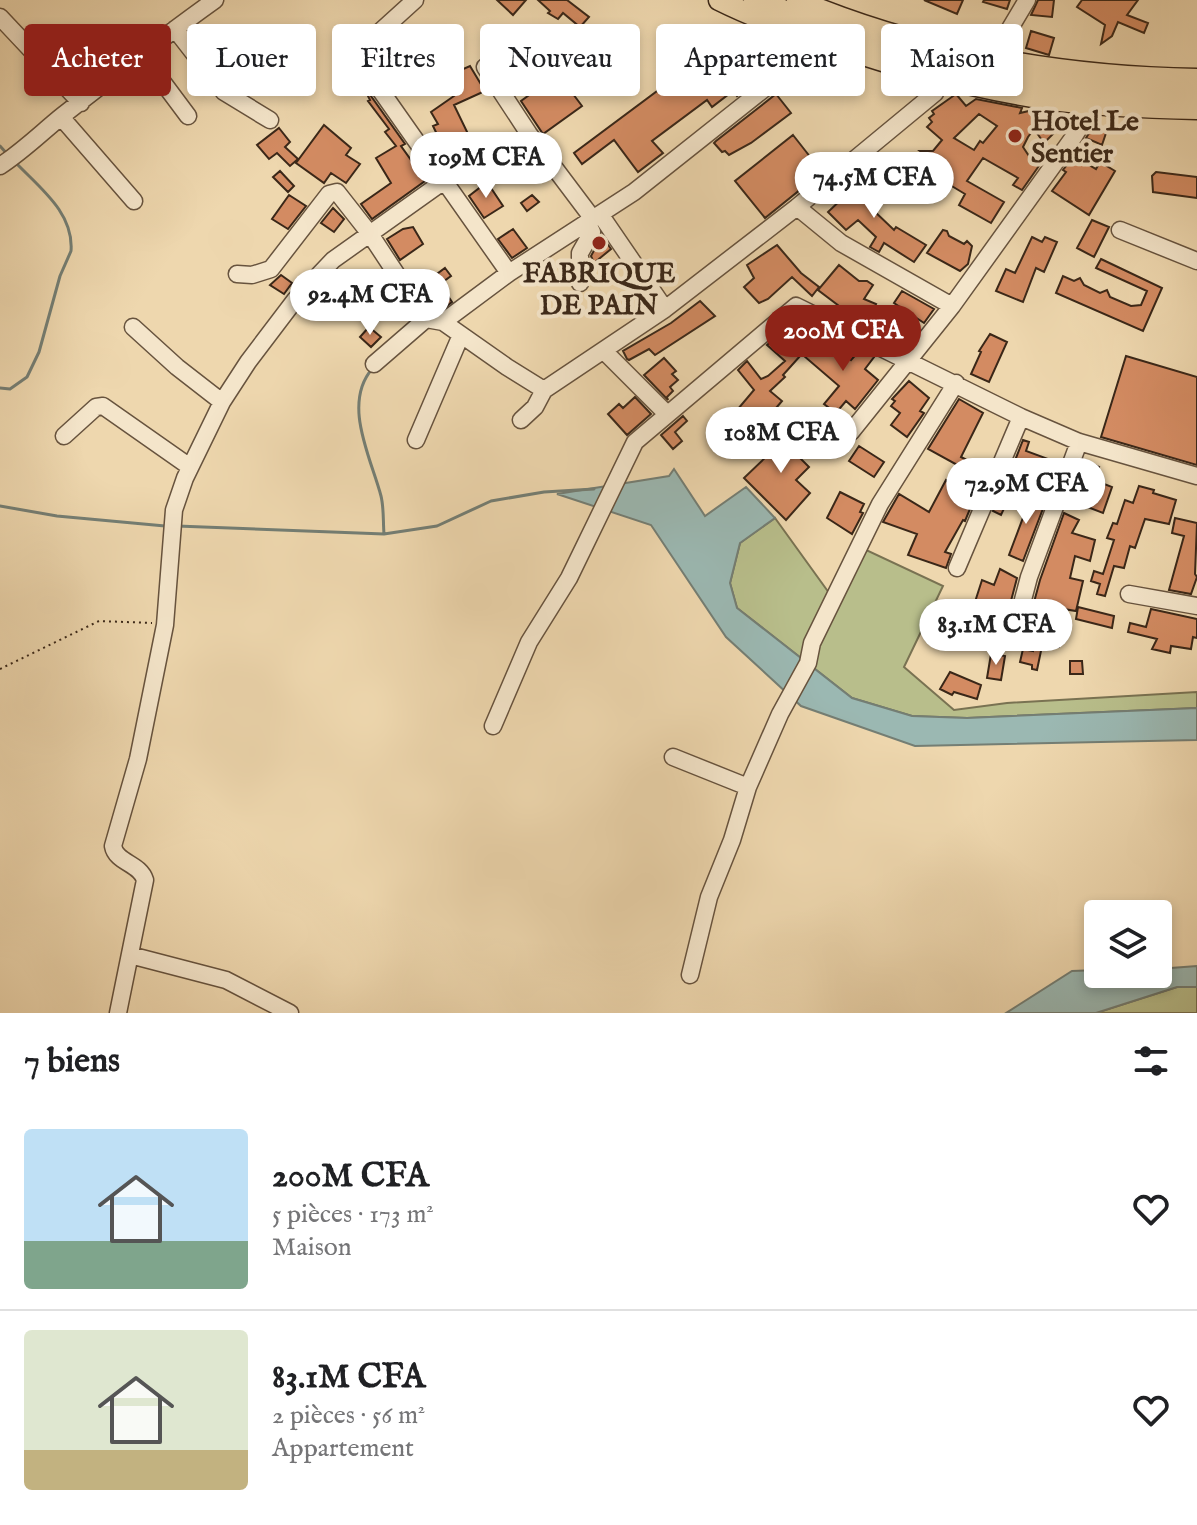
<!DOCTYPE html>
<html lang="fr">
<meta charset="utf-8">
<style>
:root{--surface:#fff;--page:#f2f2f2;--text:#202124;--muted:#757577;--line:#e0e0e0;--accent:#8f2418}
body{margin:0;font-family:"IM FELL English",serif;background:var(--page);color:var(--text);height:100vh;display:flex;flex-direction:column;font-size:30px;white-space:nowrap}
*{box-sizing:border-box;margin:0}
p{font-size:26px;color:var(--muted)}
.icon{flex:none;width:44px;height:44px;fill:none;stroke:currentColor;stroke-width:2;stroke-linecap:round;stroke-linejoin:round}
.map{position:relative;height:1013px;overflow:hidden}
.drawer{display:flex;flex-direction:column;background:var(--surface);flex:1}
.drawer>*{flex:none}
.hud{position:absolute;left:24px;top:24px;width:1150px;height:72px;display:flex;gap:16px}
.buttons{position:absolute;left:1084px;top:900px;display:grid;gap:16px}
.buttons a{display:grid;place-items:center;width:88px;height:88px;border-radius:8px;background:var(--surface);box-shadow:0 4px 12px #0003;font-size:40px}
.price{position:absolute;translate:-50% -68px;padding:0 18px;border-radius:28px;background:#fff;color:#222;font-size:26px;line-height:52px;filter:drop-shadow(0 2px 4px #0008)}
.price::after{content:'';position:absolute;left:50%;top:48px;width:24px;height:18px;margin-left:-12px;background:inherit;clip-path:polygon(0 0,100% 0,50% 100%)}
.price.selected{background:var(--accent);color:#fff}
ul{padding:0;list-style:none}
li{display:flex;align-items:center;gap:24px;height:200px;padding:0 24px}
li+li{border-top:2px solid var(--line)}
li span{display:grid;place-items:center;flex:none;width:224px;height:160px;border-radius:8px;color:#555}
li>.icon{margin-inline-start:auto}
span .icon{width:96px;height:96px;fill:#fffc;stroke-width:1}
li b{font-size:34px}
h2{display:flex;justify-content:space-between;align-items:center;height:96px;padding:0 24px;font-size:34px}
.pill{padding:0 28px;border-radius:8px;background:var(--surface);box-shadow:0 4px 12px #0003;font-size:28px;line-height:72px}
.pill.selected{background:var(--accent);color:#fff}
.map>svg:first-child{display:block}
</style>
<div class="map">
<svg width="1197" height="1013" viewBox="0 0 1197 1013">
<rect width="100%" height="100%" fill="#eed7ae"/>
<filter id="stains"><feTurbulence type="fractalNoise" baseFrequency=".0025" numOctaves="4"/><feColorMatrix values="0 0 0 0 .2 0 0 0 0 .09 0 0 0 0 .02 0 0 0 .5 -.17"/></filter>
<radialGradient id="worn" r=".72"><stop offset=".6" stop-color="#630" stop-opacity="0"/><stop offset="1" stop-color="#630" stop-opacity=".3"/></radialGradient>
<!-- green -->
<path fill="#b8be8b" stroke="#797252" stroke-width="2" d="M775 518 832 597 862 548 943 586 904 667 954 710 1007 703 1197 692V708L967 718 912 716 852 698 737 608 730 583 740 543Z
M1177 987H1197V1013H1096Z"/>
<!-- water -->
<path fill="#9bb8b2" stroke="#747e74" stroke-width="2" d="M674 469 705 516 746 487 775 518 740 543 730 583 737 608 852 698 912 716 967 718 1197 708V740L915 746 801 706 726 637 651 525 557 494 669 476Z
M1197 966V987H1177L1096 1013H1006L1072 971 1098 970V974H1158V969Z"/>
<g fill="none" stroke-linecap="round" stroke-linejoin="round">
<!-- stream -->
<path stroke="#747e74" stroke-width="3" d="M0 146 8 155
M372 369C342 404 371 458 381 496 384 508 383 522 384 534
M0 388 10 389 27 377 39 352 60 276 71 251C74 213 40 188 16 163
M0 506 57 516 165 526
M177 526 384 534 437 526 491 501 544 492 594 489"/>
</g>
<!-- building -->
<path fill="#d38b62" stroke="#3a2718" stroke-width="2" fill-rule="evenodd" d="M497 0H526L513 15Z
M538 0H567L589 17 580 27 563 13 558 19 548 13 550 11Z
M924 0H963L957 14Z
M984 0H1010L1007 9 983 2Z
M1038 0H1054L1052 17 1031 15Z
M1082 0H1138L1127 15 1148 23 1144 33 1118 22 1112 36 1101 44 1105 25 1077 7Z
M1031 31 1054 38 1049 55 1026 48Z
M775 38 797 46V49L737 96 733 91 712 107 707 100 652 141 663 153 638 172 614 140 582 164 574 153 727 39 745 62Z
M225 45 243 68 228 80 209 54Z
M470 66 485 91 454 105 471 140 467 142 476 157 472 160 476 166 456 174 433 126 438 124 431 112 454 96 445 77Z
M558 74 582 106 543 134 521 101Z
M361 82 405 144 401 146 411 160 414 157 420 165 415 168 425 181 372 219 361 204 391 183 376 158 396 146 385 132 389 129 368 101 370 100Z
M776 94 791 113 751 143 729 155 725 151 722 152 714 143 716 141Z
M956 94 966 106 976 99 1022 108 1020 113 1033 110 1050 113 1057 119 1059 128 1044 143 1034 129 1028 137 1023 147 1031 159 1038 157 1041 163 1022 190 1013 185 1018 178 983 158 967 181 1004 202 991 223 959 205 965 194 935 176 925 189 911 179 928 157 920 151H933L942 140 927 127 932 122 929 118 934 114 932 111ZM979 114 997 126 983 143 980 141 974 150 954 138Z
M324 125 351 148 346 155 360 164 346 183 331 173 324 183 296 163Z
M1094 125 1107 130 1102 145 1086 138Z
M279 128 290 142 285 147 298 159 290 166 277 153 269 159 257 145Z
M793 135 822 172 765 218 735 181Z
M1074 156 1096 169 1100 162 1115 171 1089 215 1052 191 1066 172 1063 170Z
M280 171 294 186 288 192 273 177Z
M1156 172 1197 177V198L1153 192 1152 176Z
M867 175 884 193 875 202 877 204 872 209 894 230 896 227 926 245 914 262 884 243 879 252 870 247 876 237 858 220 846 230 828 212Z
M487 182 503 206 484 218 469 196Z
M289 195 306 206 288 229 272 219Z
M532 195 539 202 527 211 521 203Z
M333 208 344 219 334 232 321 223Z
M1092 220 1109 227 1094 257 1077 248Z
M413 227 423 244 400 260 387 239 403 229Z
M513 229 527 248 512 258 498 239Z
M943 230 947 231 949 236 964 244 967 241 972 246 968 264 960 271 927 253Z
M602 236 611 249 594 263 591 256Z
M1032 237 1042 242 1045 237 1057 242 1044 272 1036 268 1023 302 996 291 1006 269 1015 273Z
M777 245 801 273 819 287 812 296 792 277 768 299 759 303 744 287 754 278 747 265Z
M1101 259 1162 288 1143 331 1056 293 1063 276 1074 281 1080 278 1084 285 1100 293 1107 290 1110 297 1131 306 1141 305 1147 291 1096 268Z
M839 265 859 281H867L873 285 864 299 876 304 864 327 844 318 847 312 818 290Z
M445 268 451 276 440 284 452 302 443 309 432 293H427L422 285Z
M281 275 292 283 284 294 270 285Z
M902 291 934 309 924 323 894 303Z
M700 301 715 316 655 355 649 349 629 360 627 359 623 351 671 323Z
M369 327 381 337 371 347 360 337Z
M990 334 1007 342 989 382 971 374 981 352 979 351Z
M823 336 851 360 860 350 874 357 865 369 878 380 855 409 846 401 836 413 824 404 839 386 804 356Z
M776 337 794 353 797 351 801 355 783 375 785 377 770 391 782 401 749 440 746 437 737 447 719 431 729 424 727 422 754 390 738 370 747 361 761 379 768 376 785 361 767 345Z
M1126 356 1197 377V465L1101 437Z
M664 358 676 371 672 374 678 380 670 387 673 391 667 397 668 400 644 375Z
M909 381 929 398 920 411 924 413 907 437 891 425 900 413 891 406 895 401 892 399Z
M635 397 651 414 627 435 608 414 619 404 623 408Z
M959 399 983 413 961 457 986 470 965 521 963 520 945 552 951 554 946 568 908 555 917 534 883 522 899 494 929 512 946 480 953 484 961 467 928 449Z
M683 416 687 421 675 432 682 441 673 449 661 435Z
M783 429 800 439 796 454 809 467 796 480 810 493 786 520 744 478 770 453 763 446Z
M1023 440 1029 442 1026 451 1059 463 1054 477 1014 463Z
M859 446 884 462 874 477 849 461Z
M1084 460 1099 467 1091 485 1077 479Z
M1094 480 1112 487 1103 513 1085 506Z
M1139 486 1154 490 1153 493 1176 500 1169 524 1145 519 1135 548 1130 546 1124 568 1114 566 1105 596 1097 594 1100 584 1091 581 1094 571 1103 574 1114 540 1107 538 1113 523 1117 524 1125 500 1133 503Z
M840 492 864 504 860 512 863 513 852 534 827 518Z
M1018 492 1035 498 1033 503 1044 506 1023 561 1009 555 1027 507 1016 502Z
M999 496 1008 500 1001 515 993 511Z
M1064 513 1079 520 1072 533 1095 540 1090 561 1075 556 1070 578 1083 581 1076 611 1051 607 1048 628 1060 629 1059 647 1042 646 1037 670 1032 669V665L1020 662 1023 649 1033 651 1035 630 1027 628 1040 580Z
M1175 518 1197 523 1195 574 1197 577 1191 594 1169 590 1184 536 1172 533Z
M1000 569 1017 578 1007 616 974 605 982 580 994 585Z
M1078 607 1114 616 1112 628 1076 619Z
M1151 609 1197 619V638L1193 637 1191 649 1171 646 1170 653 1152 649 1157 639 1128 632 1130 623 1146 627Z
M991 654 1005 656 1001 680 987 678Z
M1070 661H1082L1083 674H1070Z
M950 672 981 685 977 699 954 692 952 695 940 689Z"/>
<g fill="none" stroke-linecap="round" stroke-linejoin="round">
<defs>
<path id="minor" d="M415 0 361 49 362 64 509 273
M0 17 81 103
M175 29 224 92 270 120
M141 53 188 116
M993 57 1027 0
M485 67 529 134 593 219
M61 117 134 201
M0 166C23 151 41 133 62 116 113 76 163 37 215 0
M797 207 841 243 952 306
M600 214 665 309
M1120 230 1197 261
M237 274 252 275 271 269 329 194 337 192 370 234 426 319
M580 283V253L592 232 587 223
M443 322 507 367 544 390
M133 327 177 367 222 402
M604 351 667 414
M374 364 426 319 443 322 509 273 634 192 823 42
M521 420 535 407 544 390 665 309 797 207 935 93 943 78
M851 432 952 306 1075 135 1087 115 1090 104
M64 436 96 407 103 406 190 467
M416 440 461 335
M957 568 1021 417
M1129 594 1197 606
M1015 630 1029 577 1079 442
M493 726 529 642 569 578 635 442 796 306 1021 417 1079 442 1197 476
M673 757 748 787
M130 955 226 980 290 1013
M690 975 709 897 732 840 748 787 780 714 808 663 812 643 880 504 956 383
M118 1013 145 880C140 863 116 863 113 846L138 759 165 625 174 510 185 478 222 402 248 362 295 300 333 260 444 181"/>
<path id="major" d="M719 0C755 18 794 32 833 45 901 68 973 88 1045 99 1096 106 1146 108 1197 109
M797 0C922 53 1062 77 1197 79"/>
<path id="highway" d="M755 0C817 25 881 49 947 64 1029 83 1113 90 1197 94"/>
</defs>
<!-- minor casing -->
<use href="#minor" stroke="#67533e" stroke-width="19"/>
<!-- major casing -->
<use href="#major" stroke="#3a2718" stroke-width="23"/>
<!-- highway casing -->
<use href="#highway" stroke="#3a2718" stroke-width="25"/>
<!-- path -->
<path stroke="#3a2718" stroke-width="2" stroke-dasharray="2 4" stroke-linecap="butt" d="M0 669 99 621 152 623"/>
<!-- minor -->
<use href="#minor" stroke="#f4e5ca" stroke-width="16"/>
<!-- major -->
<use href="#major" stroke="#eed7ae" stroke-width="20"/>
<!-- highway -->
<use href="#highway" stroke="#eed7ae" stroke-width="22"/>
</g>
<!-- markers -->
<g fill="#8f2418" stroke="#f4e5ca" stroke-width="3">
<circle cx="1015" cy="136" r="8"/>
<circle cx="599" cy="243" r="8"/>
</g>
<g text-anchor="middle" stroke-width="8" stroke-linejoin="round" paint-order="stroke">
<!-- poi labels -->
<g font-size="28" font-weight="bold" fill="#3a2718" stroke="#f4e5ca" text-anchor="start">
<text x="1031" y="130">Hotel Le<tspan x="1031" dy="32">Sentier</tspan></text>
<text x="599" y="282" text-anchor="middle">FABRIQUE<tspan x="599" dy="32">DE PAIN</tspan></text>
</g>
</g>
<rect width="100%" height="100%" filter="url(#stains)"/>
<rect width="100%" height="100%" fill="url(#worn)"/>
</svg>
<div class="buttons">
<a><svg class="icon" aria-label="layers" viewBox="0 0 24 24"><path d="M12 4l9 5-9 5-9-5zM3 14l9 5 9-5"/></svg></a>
</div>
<b class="price" style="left:486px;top:200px">109M CFA</b>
<b class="price" style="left:874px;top:220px">74.5M CFA</b>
<b class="price" style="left:370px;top:337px">92.4M CFA</b>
<b class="price selected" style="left:843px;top:373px">200M CFA</b>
<b class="price" style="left:781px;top:475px">108M CFA</b>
<b class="price" style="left:1026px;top:526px">72.9M CFA</b>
<b class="price" style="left:996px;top:667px">83.1M CFA</b>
<div class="hud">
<a class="pill selected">Acheter</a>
<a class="pill">Louer</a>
<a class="pill">Filtres</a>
<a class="pill">Nouveau</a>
<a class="pill">Appartement</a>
<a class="pill">Maison</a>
</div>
</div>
<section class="drawer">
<h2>7 biens<svg class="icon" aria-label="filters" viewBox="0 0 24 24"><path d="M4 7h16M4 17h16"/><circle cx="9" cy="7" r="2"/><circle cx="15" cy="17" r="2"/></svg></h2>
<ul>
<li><span style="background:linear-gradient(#bfe0f5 70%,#7fa58c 0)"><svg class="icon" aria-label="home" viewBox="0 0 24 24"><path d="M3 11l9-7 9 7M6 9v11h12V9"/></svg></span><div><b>200M CFA</b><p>5 pièces · 173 m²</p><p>Maison</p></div><svg class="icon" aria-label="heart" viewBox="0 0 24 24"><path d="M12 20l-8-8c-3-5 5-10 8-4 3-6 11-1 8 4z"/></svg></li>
<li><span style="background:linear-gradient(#dfe7d0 75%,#c2b280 0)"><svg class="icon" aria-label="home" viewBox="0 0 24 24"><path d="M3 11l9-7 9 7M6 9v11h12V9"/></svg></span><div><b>83.1M CFA</b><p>2 pièces · 56 m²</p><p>Appartement</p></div><svg class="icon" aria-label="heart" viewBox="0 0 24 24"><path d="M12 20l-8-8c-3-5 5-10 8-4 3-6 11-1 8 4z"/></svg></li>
</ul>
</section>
